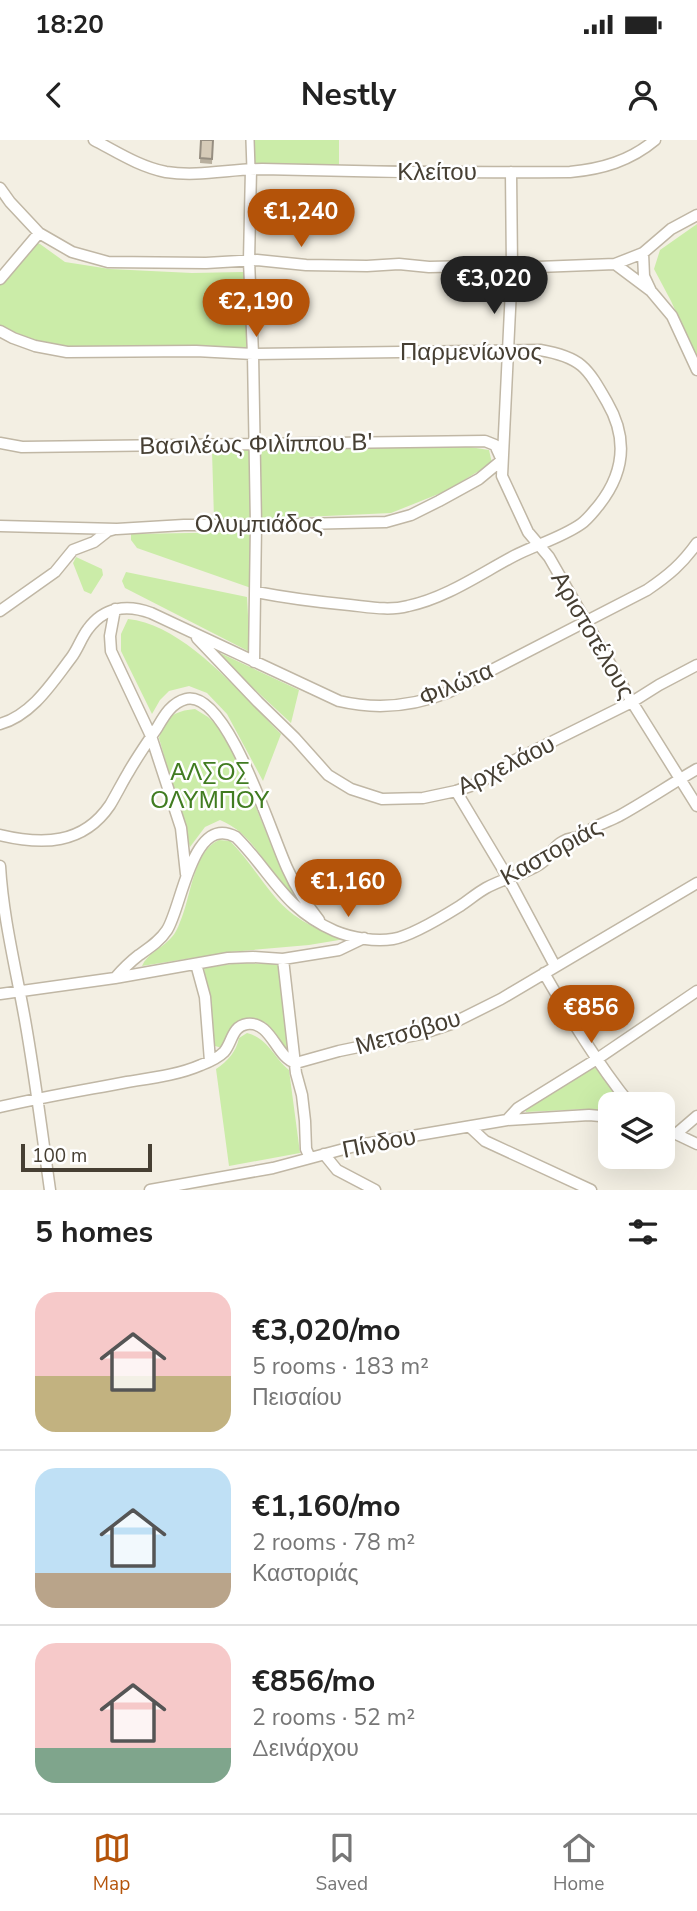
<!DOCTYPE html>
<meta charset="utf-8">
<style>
:root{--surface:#fff;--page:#f2f2f2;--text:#222;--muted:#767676;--line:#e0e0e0;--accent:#b45309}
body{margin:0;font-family:"Nunito Sans",sans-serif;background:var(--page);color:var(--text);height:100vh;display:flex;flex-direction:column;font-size:26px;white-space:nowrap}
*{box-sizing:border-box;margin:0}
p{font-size:23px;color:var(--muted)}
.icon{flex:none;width:38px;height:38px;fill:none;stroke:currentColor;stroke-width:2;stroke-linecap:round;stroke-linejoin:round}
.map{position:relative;height:1050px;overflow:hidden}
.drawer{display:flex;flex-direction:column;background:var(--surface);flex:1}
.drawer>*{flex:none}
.fabs{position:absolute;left:598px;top:952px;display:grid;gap:14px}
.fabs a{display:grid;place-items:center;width:77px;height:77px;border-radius:14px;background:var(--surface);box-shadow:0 7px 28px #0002;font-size:35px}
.scale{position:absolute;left:21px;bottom:18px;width:131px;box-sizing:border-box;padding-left:7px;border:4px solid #463f33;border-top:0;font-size:19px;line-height:24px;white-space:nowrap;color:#463f33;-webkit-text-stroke:5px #fff;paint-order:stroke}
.price{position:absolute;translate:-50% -60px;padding:0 16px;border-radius:24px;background:var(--accent);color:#fff;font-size:23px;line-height:46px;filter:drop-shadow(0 2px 4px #0008)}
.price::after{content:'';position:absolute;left:50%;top:42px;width:21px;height:16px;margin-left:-10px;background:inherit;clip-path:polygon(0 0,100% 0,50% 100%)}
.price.on{background:#222;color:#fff}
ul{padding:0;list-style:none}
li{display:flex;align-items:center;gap:21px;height:175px;padding:0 35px}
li+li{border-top:2px solid var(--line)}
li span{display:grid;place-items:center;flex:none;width:196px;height:140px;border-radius:21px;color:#555}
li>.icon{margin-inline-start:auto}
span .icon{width:84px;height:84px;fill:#fffc;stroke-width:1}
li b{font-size:30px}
h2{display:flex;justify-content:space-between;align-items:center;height:84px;padding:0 35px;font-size:30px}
.status{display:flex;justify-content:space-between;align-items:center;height:49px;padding:0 35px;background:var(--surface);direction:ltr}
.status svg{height:19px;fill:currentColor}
header{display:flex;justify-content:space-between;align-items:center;height:91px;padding:0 35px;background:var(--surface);font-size:32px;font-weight:700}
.tab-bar{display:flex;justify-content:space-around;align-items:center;height:98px;border-top:2px solid var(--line);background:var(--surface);font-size:19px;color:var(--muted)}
.tab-bar a{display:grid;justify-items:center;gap:4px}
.tab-bar .on{color:var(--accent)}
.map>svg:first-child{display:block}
</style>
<div class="status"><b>18:20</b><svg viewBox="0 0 49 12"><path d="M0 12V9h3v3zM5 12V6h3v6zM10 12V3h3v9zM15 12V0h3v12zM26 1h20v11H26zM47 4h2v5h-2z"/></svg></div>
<header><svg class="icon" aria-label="back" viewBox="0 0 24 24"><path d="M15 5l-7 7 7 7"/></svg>Nestly<svg class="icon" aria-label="person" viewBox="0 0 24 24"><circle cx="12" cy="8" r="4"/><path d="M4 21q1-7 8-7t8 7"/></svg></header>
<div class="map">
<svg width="697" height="1050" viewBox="0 0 697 1050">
<rect width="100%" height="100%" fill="#f3efe3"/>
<!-- green -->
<path fill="#cbeca8" d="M251 0H339V31L251 29Z
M697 84V218L671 161 654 129 660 110Z
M36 103 40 104 65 122 110 129 192 133 244 132 248 209 66 208C42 204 20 199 0 186V145Z
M463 306 489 310 492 323 446 351 391 373 261 379 259 310Z
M249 309 251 380 214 379 212 311Z
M248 392 252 397 251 448 137 408 131 400V394Z
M76 417 102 429 103 435 91 454 84 451 73 423Z
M126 432 247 457 250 512 125 448 122 441Z
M128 479C184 484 243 556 281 594L263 641 227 574 207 553 189 546 169 551 160 560 152 574 121 511V494Z
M220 513 299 550 291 583 236 532Z
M195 569 208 577 220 588 235 616 275 714 297 761C290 752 282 744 275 735 258 713 247 691 220 680L205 687 190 707 159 598C165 577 174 571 195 569Z
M219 700 230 701C247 718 259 738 275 757 293 779 319 791 345 799L309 805 230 812 142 826C147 814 160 809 169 800 174 796 178 788 180 782 191 758 193 711 219 700Z
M239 823 278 824 289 908 287 911 265 882 241 879C232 888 226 896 222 908L215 906 204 828Z
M247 893C269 899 273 917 289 930L300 1013 229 1026 216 929C228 921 236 912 239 898Z
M596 924 625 964H611V973L587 969 526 972 524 969Z"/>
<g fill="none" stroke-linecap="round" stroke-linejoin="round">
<defs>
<path id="pedestrian" d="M250 0 251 29"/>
<path id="minor" d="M94 0C117 12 140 27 166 32 199 37 230 29 262 29 365 32 467 33 570 32 602 29 630 21 655 0
M251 29 249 121 253 214 256 385 254 522
M511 32 512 128 502 336 528 392 549 417 632 562 697 666
M0 48 10 62 39 93 72 112 108 122 206 123 257 120 306 125 367 126 399 124 429 127 475 126 512 128 615 124 643 113 671 89 697 75
M643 113 644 136 651 151
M615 124 651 151 672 176 697 230
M0 139 39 93
M0 191 13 198 35 206 67 212 196 211 253 214 540 210C581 217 587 227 607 262 628 298 625 332 599 365 593 372 588 379 581 384 561 398 535 405 514 416 480 434 446 458 408 466 389 471 369 467 350 465 318 462 287 458 256 452
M0 303 22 307 485 301 495 305 500 316
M0 386 117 389 184 385H256L386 382 411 375 439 361 479 339 502 320
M115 469 110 496 111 511 151 596 181 688 186 734
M0 471 55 432 73 410 94 402 108 391 115 389
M197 498 258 562 295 598 328 635 351 649 382 659 423 658 456 651 479 643 513 621 632 562 659 545 697 525
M0 584C32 575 52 543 71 518 78 509 81 498 88 489 104 467 127 464 151 473L339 561C377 570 412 567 449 552L647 450C669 435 682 424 697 403
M456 651 508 738 555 826
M0 695C42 705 83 705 110 665 116 655 122 643 128 633 137 617 147 603 157 588 164 576 171 563 186 559 228 549 273 700 288 730 296 748 307 765 319 780
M0 726C3 778 16 829 25 880 35 936 42 993 50 1050
M283 819 296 933 302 955 305 981 306 1009 310 1018
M196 824 205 857 210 921
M544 833C570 878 597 923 630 964
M115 838C122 830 130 822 139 815 149 808 160 801 167 790 182 767 192 673 236 697 272 733 284 769 335 791 352 798 375 802 393 799 411 796 444 776 460 766 469 760 477 753 486 748 504 738 523 735 540 724 550 718 552 707 562 702 570 697 574 699 581 696 586 694 590 689 595 687 603 683 611 680 619 676 646 661 671 644 697 629
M0 854 115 838 228 818 253 817 283 819 339 810 364 798
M0 967C42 957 85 950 127 942 152 938 178 935 201 925 209 922 218 918 224 912 232 903 232 886 247 884 272 881 276 918 296 923L339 911 421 894 451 884 501 859 697 743
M507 980 518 968 597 919 697 851
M470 987 485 1001 591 1050
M663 990 676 994 697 1004
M676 994 697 976
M324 1014 337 1030 375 1050
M150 1050 273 1028 359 1005 507 980 589 975 611 977"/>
</defs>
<!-- pedestrian casing -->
<use href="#pedestrian" stroke="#c0b7a5" stroke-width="10"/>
<!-- minor casing -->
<use href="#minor" stroke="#c0b7a5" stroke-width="13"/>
<!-- pedestrian -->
<use href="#pedestrian" stroke="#fff" stroke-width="7"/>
<!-- minor -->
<use href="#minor" stroke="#fff" stroke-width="10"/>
</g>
<!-- wall -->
<path fill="#b8af9e" d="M201 0H213L212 24 200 23Z"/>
<!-- building -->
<path fill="#d6cbb8" stroke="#968e81" stroke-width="2" d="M201 0H213L212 19 200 18Z"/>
<g text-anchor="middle" stroke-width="5" stroke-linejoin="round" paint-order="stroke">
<!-- street labels -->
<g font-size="24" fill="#463f33" stroke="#fff">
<text x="437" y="40">Κλείτου</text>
<text x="471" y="220">Παρμενίωνος</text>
<text transform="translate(256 304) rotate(-1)" y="8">Βασιλέως Φιλίππου Β'</text>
<text x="259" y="392">Ολυμπιάδος</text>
<text transform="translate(593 495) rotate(60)" y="8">Αριστοτέλους</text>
<text transform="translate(456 544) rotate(-23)" y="8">Φιλώτα</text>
<text transform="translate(506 625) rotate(-26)" y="8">Αρχελάου</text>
<text transform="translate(551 712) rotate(-29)" y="8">Καστοριάς</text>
<text transform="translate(408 892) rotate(-16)" y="8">Μετσόβου</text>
<text transform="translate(379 1003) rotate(-11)" y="8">Πίνδου</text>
</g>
<!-- park labels -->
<g font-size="24" fill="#417c21" stroke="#fff">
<text x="210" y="640">ΑΛΣΟΣ<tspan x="210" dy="28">ΟΛΥΜΠΟΥ</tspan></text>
</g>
</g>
</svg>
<div class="fabs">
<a><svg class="icon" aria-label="layers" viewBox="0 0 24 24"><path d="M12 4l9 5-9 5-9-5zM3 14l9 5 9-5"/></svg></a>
</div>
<div class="scale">100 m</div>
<b class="price" style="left:301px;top:109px">€1,240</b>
<b class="price on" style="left:494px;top:176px">€3,020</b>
<b class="price" style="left:256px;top:199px">€2,190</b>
<b class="price" style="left:348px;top:779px">€1,160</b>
<b class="price" style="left:591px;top:905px">€856</b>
</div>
<section class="drawer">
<h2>5 homes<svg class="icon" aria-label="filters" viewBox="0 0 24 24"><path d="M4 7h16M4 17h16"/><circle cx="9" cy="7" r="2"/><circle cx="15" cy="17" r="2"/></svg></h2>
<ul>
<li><span style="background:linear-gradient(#f6c9c9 60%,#c2b280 0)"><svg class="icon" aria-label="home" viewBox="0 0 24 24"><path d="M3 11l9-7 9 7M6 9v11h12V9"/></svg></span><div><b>€3,020/mo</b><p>5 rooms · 183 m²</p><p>Πεισαίου</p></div></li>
<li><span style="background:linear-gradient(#bfe0f5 75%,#b9a48a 0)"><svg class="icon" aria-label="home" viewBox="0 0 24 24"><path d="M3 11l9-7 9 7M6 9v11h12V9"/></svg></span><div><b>€1,160/mo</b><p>2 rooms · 78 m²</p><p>Καστοριάς</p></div></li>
<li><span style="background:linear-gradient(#f6c9c9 75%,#7fa58c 0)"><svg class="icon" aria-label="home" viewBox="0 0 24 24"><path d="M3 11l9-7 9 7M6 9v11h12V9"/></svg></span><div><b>€856/mo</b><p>2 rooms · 52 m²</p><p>Δεινάρχου</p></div></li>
</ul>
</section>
<nav class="tab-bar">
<a class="on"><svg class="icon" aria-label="map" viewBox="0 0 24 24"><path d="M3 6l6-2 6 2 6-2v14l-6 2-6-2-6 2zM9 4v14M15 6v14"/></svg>Map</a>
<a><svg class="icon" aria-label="saved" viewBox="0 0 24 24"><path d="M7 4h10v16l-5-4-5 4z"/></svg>Saved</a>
<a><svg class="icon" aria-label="home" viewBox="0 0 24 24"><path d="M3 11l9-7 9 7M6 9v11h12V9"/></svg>Home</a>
</nav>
